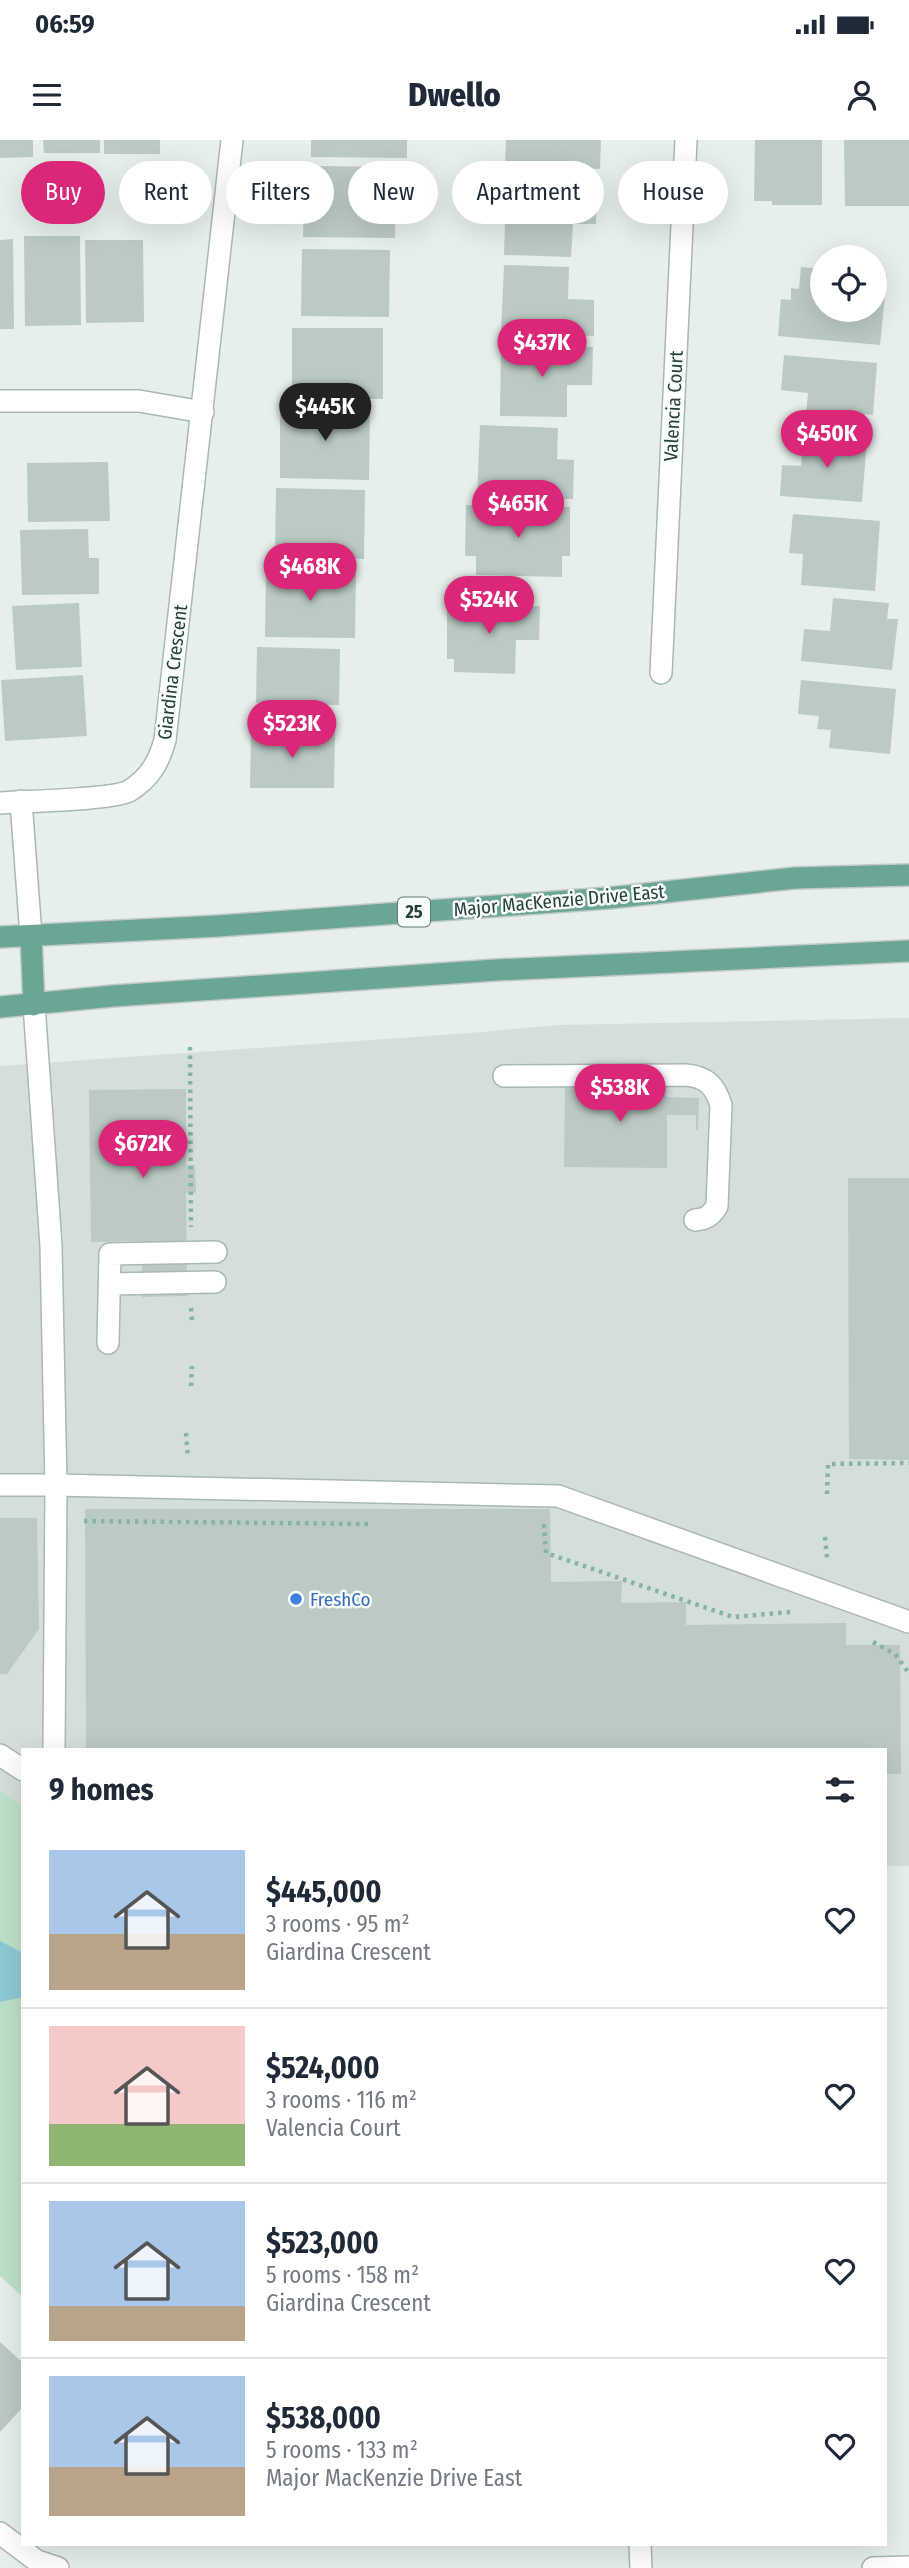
<!DOCTYPE html>
<meta charset="utf-8">
<style>
:root{--surface:#fff;--page:#f2f2f3;--text:#1f2937;--muted:#747a83;--line:#e0e1e3;--accent:#db2777}
body{margin:0;font-family:"Fira Sans Condensed",sans-serif;background:var(--page);color:var(--text);height:100vh;display:flex;flex-direction:column;font-size:26px;white-space:nowrap}
*{box-sizing:border-box;margin:0}
p{font-size:23px;color:var(--muted)}
.icon{flex:none;width:38px;height:38px;fill:none;stroke:currentColor;stroke-width:2;stroke-linecap:round;stroke-linejoin:round}
.map{position:relative;flex:1;overflow:hidden}
.drawer{position:absolute;left:21px;top:1608px;width:866px;height:798px;display:flex;flex-direction:column;background:var(--surface);border-radius:0px;box-shadow:0 7px 28px #0002}
.drawer>*{flex:none}
.guide{position:absolute;left:21px;top:21px;width:868px;height:63px;display:flex;gap:14px}
.tools{position:absolute;left:810px;top:105px;display:grid;gap:14px}
.tools a{display:grid;place-items:center;width:77px;height:77px;border-radius:50%;background:var(--surface);box-shadow:0 7px 28px #0002;font-size:35px}
.price{position:absolute;translate:-50% -60px;padding:0 16px;border-radius:24px;background:var(--accent);color:#fff;font-size:23px;line-height:46px;filter:drop-shadow(0 2px 4px #0008)}
.price::after{content:'';position:absolute;left:50%;top:42px;width:21px;height:16px;margin-left:-10px;background:inherit;clip-path:polygon(0 0,100% 0,50% 100%)}
.price.active{background:#222;color:#fff}
ul{padding:0;list-style:none}
li{display:flex;align-items:center;gap:21px;height:175px;padding:0 28px}
li+li{border-top:2px solid var(--line)}
li span{display:grid;place-items:center;flex:none;width:196px;height:140px;border-radius:0px;color:#555}
li>.icon{margin-inline-start:auto}
span .icon{width:84px;height:84px;fill:#fffc;stroke-width:1}
li b{font-size:30px}
h2{display:flex;justify-content:space-between;align-items:center;height:84px;padding:0 28px;font-size:30px}
.chip{padding:0 24px;border-radius:32px;background:var(--surface);box-shadow:0 7px 28px #0002;font-size:24px;line-height:63px}
.chip.active{background:var(--accent);color:#fff}
.status{display:flex;justify-content:space-between;align-items:center;height:49px;padding:0 35px;background:var(--surface);direction:ltr}
.status svg{height:19px;fill:currentColor}
header{display:flex;justify-content:space-between;align-items:center;height:91px;padding:0 28px;background:var(--surface);font-size:32px;font-weight:800}
.map>svg:first-child{display:block}
</style>
<div class="status"><b>06:59</b><svg viewBox="0 0 49 12"><path d="M0 12V9h3v3zM5 12V6h3v6zM10 12V3h3v9zM15 12V0h3v12zM26 1h20v11H26zM47 4h2v5h-2z"/></svg></div>
<header><svg class="icon" aria-label="menu" viewBox="0 0 24 24"><path d="M4 6h16M4 12h16M4 18h16"/></svg>Dwello<svg class="icon" aria-label="person" viewBox="0 0 24 24"><circle cx="12" cy="8" r="4"/><path d="M4 21q1-7 8-7t8 7"/></svg></header>
<div class="map">
<svg width="909" height="2428" viewBox="0 0 909 2428">
<rect width="100%" height="100%" fill="#e6efeb"/>
<!-- built -->
<path fill="#d4dfda" d="M909 878V1726H886V1610H23V1666L0 1651V926L470 893 559 885Z"/>
<!-- green -->
<path fill="#bfe0c8" d="M0 1651 23 1666V2157L0 2136Z"/>
<!-- water -->
<path fill="#8ec9d4" d="M0 1801 23 1813V1857L0 1862Z"/>
<!-- building -->
<path fill="#bbcac4" d="M0 0H33V17L0 18Z
M43 0H100V13H44Z
M104 0H160V14H104Z
M311 0H407V18L311 17Z
M506 0H601L600 29 505 26Z
M755 0H822V65H772V61H754Z
M844 0H909V66H845Z
M314 26 396 27 395 98 303 97 304 59H314Z
M506 45 597 47 596 84H573L571 117 504 115Z
M24 96H80L81 185 25 186Z
M13 99 14 189H0V100Z
M85 100H143L144 182 86 183Z
M302 109 390 110 389 177 301 176Z
M504 125 569 127 568 159 594 160V196L501 193Z
M801 127 822 129V170H875V134L887 135 880 205 778 196 781 159 791 160V148L799 149Z
M292 188H383V259H292Z
M501 205 593 207 592 245H567V277L500 276Z
M784 215 877 223 873 275 865 274 864 289 805 284 808 253 781 250Z
M280 267 370 268 369 340 280 338Z
M480 285 558 288 557 319 574 320 573 359 477 356Z
M804 294 867 299 862 362 780 356 782 325 801 326Z
M108 322 110 381 28 382 27 323Z
M276 348 365 350 364 419 275 417Z
M466 365 570 367V416H562V437L476 435V416H465Z
M793 374 880 381 875 451 801 445 803 414 789 413Z
M88 389 89 418H99V454L22 455 20 390Z
M266 428 356 429 355 498 265 497Z
M833 458 889 463 887 479H898L892 530 801 521 804 489 830 491Z
M79 463 82 527 16 530 12 466Z
M447 464 540 466 539 500H516L515 534 454 532V519H447Z
M257 507 340 509 339 565 256 563Z
M83 535 87 596 5 601 1 540Z
M801 540 896 549 890 614 829 608 831 590 817 589 819 576 798 574Z
M251 592 335 593 334 648H250Z
M565 943 666 944V957L699 958 698 990H696V975H667V1028L564 1027Z
M186 949V1025H195L196 1053H186L187 1156 142 1157V1101L91 1102 89 950Z
M848 1038H909V1320L849 1319Z
M85 1369H550L551 1442 622 1441 621 1463 686 1462V1485L846 1483V1505H900L901 1634H886V1610H86Z
M0 1378H37L39 1489 7 1534H0Z
M0 2202 23 2223V2267L0 2292Z"/>
<g fill="none" stroke-linecap="round" stroke-linejoin="round">
<defs>
<path id="service" d="M21 661 31 796
M34 865 51 1106 56 1345 558 1356 909 1482
M504 936 686 935C707 937 715 946 721 965L717 1066C711 1076 706 1079 695 1080
M109 1144 215 1142
M108 1203 110 1114 216 1112
M0 1345H56L54 1610
M0 1615 23 1630"/>
<path id="minor" d="M0 261H139L203 272
M661 533 686 0
M0 663C24 661 112 660 129 651 150 638 159 622 165 600L232 0
M0 2393 37 2421 58 2428
M640 2404 641 2428
M873 2428 909 2427"/>
<path id="primary" d="M31 796 34 865
M0 797 218 786 609 758 795 738 909 735
M0 867 113 856 496 830 909 811"/>
</defs>
<!-- service casing -->
<use href="#service" stroke="#a8b8b2" stroke-width="24"/>
<!-- minor casing -->
<use href="#minor" stroke="#a8b8b2" stroke-width="24"/>
<!-- primary casing -->
<use href="#primary" stroke="#c2cac8" stroke-width="24"/>
<!-- path -->
<path stroke="#86b3a5" stroke-width="4.5" stroke-dasharray="3.5 5" stroke-linecap="butt" d="M190 907 191 1087
M191 1168 192 1182
M191 1246 192 1226
M186 1293 188 1318
M827 1354 828 1324 909 1323
M84 1381 369 1384
M542 1386H544L546 1413 733 1477 791 1472
M825 1397 827 1418
M873 1502 895 1514 909 1533"/>
<!-- service -->
<use href="#service" stroke="#fff" stroke-width="21"/>
<!-- minor -->
<use href="#minor" stroke="#fff" stroke-width="21"/>
<!-- primary -->
<use href="#primary" stroke="#6aa596" stroke-width="21"/>
</g>
<!-- markers -->
<circle fill="#3f7fe0" stroke="#f7fbf9" stroke-width="2.5" cx="296" cy="1459" r="7"/>
<g text-anchor="middle" stroke-width="5" stroke-linejoin="round" paint-order="stroke">
<!-- shield labels -->
<rect fill="#f7fbf9" stroke="#637a73" stroke-width="2" x="398" y="757.5" width="32" height="29" rx="5"/>
<g font-size="18" font-weight="bold" fill="#24423a">
<text x="414" y="778">25</text>
</g>
<!-- street labels -->
<g font-size="19" fill="#24423a" stroke="#f7fbf9">
<text transform="translate(673 266) rotate(-87)" y="7">Valencia Court</text>
<text transform="translate(172 532) rotate(-83)" y="7">Giardina Crescent</text>
<text transform="translate(559 760) rotate(-5)" y="7">Major MacKenzie Drive East</text>
</g>
<!-- shop labels -->
<g font-size="19" fill="#366cbe" stroke="#f7fbf9" text-anchor="start">
<text x="310" y="1466">FreshCo</text>
</g>
</g>
</svg>
<div class="tools">
<a><svg class="icon" aria-label="locate" viewBox="0 0 24 24"><circle cx="12" cy="12" r="6"/><path d="M12 2v4M12 18v4M2 12h4M18 12h4"/></svg></a>
</div>
<b class="price" style="left:542px;top:239px">$437K</b>
<b class="price active" style="left:325px;top:303px">$445K</b>
<b class="price" style="left:827px;top:330px">$450K</b>
<b class="price" style="left:518px;top:400px">$465K</b>
<b class="price" style="left:310px;top:463px">$468K</b>
<b class="price" style="left:489px;top:496px">$524K</b>
<b class="price" style="left:292px;top:620px">$523K</b>
<b class="price" style="left:620px;top:984px">$538K</b>
<b class="price" style="left:143px;top:1040px">$672K</b>
<div class="guide">
<a class="chip active">Buy</a>
<a class="chip">Rent</a>
<a class="chip">Filters</a>
<a class="chip">New</a>
<a class="chip">Apartment</a>
<a class="chip">House</a>
</div>
<section class="drawer">
<h2>9 homes<svg class="icon" aria-label="filters" viewBox="0 0 24 24"><path d="M4 7h16M4 17h16"/><circle cx="9" cy="7" r="2"/><circle cx="15" cy="17" r="2"/></svg></h2>
<ul>
<li><span style="background:linear-gradient(#a9c7e8 60%,#b9a48a 0)"><svg class="icon" aria-label="home" viewBox="0 0 24 24"><path d="M3 11l9-7 9 7M6 9v11h12V9"/></svg></span><div><b>$445,000</b><p>3 rooms · 95 m²</p><p>Giardina Crescent</p></div><svg class="icon" aria-label="heart" viewBox="0 0 24 24"><path d="M12 20l-8-8c-3-5 5-10 8-4 3-6 11-1 8 4z"/></svg></li>
<li><span style="background:linear-gradient(#f6c9c9 70%,#8fb573 0)"><svg class="icon" aria-label="home" viewBox="0 0 24 24"><path d="M3 11l9-7 9 7M6 9v11h12V9"/></svg></span><div><b>$524,000</b><p>3 rooms · 116 m²</p><p>Valencia Court</p></div><svg class="icon" aria-label="heart" viewBox="0 0 24 24"><path d="M12 20l-8-8c-3-5 5-10 8-4 3-6 11-1 8 4z"/></svg></li>
<li><span style="background:linear-gradient(#a9c7e8 75%,#b9a48a 0)"><svg class="icon" aria-label="home" viewBox="0 0 24 24"><path d="M3 11l9-7 9 7M6 9v11h12V9"/></svg></span><div><b>$523,000</b><p>5 rooms · 158 m²</p><p>Giardina Crescent</p></div><svg class="icon" aria-label="heart" viewBox="0 0 24 24"><path d="M12 20l-8-8c-3-5 5-10 8-4 3-6 11-1 8 4z"/></svg></li>
<li><span style="background:linear-gradient(#a9c7e8 65%,#b9a48a 0)"><svg class="icon" aria-label="home" viewBox="0 0 24 24"><path d="M3 11l9-7 9 7M6 9v11h12V9"/></svg></span><div><b>$538,000</b><p>5 rooms · 133 m²</p><p>Major MacKenzie Drive East</p></div><svg class="icon" aria-label="heart" viewBox="0 0 24 24"><path d="M12 20l-8-8c-3-5 5-10 8-4 3-6 11-1 8 4z"/></svg></li>
</ul>
</section>
</div>
